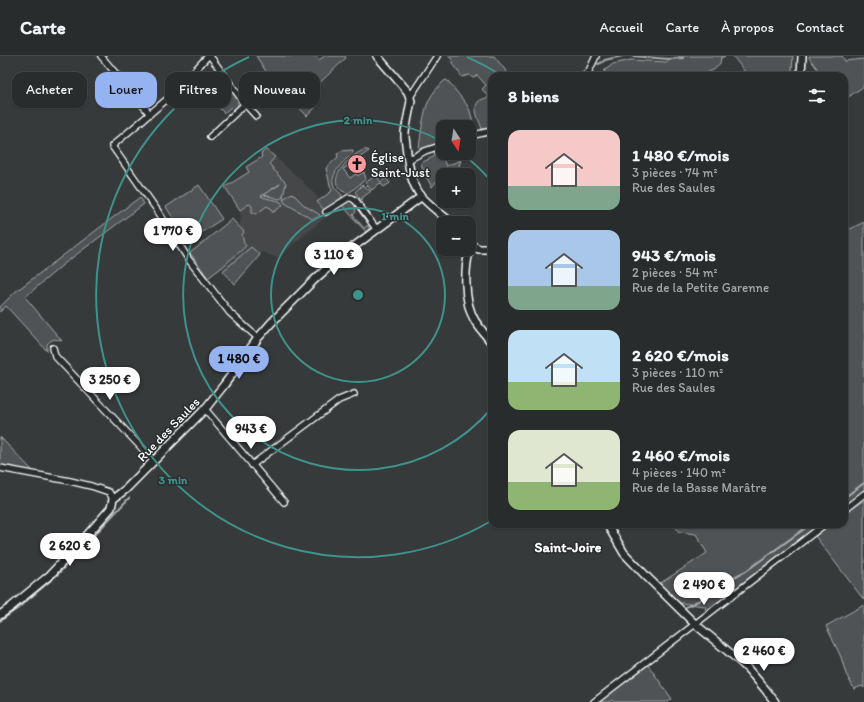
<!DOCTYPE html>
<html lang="fr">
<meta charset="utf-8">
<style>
:root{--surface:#292c2c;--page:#313434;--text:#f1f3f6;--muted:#a5a7a9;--line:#454848;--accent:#95b2f1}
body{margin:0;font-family:Itim,sans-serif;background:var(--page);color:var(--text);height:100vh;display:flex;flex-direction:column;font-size:15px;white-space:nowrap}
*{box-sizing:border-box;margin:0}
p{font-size:13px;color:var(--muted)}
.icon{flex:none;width:22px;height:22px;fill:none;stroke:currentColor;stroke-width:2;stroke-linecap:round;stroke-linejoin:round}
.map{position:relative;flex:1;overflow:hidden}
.panel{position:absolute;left:488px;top:16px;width:360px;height:456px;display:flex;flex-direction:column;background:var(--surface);border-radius:12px;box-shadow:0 1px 3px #0004,0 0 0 1px var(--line)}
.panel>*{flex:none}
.guide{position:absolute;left:12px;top:16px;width:380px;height:36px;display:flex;gap:8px}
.needle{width:26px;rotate:168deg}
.controls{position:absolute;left:436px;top:64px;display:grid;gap:8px}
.controls a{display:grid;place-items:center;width:40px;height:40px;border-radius:8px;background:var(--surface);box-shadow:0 1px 3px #0004,0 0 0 1px var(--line);font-size:20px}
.price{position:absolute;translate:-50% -34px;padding:0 9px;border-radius:14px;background:#fff;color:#222;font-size:13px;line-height:26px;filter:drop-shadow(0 1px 2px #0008)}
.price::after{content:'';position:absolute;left:50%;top:24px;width:12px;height:9px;margin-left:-6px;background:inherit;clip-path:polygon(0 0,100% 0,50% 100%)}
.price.on{background:var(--accent);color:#111}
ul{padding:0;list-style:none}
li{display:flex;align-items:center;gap:12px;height:100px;padding:0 20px}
li span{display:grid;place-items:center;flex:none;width:112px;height:80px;border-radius:12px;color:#555}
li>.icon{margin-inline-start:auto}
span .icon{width:48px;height:48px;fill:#fffc;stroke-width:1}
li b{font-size:17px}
h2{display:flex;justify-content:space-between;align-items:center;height:48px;padding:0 20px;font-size:17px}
.tag{padding:0 14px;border-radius:12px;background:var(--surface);box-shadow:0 1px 3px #0004,0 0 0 1px var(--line);font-size:14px;line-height:36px}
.tag.on{background:var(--accent);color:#111}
header{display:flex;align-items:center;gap:24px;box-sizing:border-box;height:56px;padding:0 20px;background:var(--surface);border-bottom:1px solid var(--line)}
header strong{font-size:19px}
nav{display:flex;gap:22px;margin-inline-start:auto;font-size:14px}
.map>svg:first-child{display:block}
</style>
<header>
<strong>Carte</strong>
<nav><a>Accueil</a><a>Carte</a><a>À propos</a><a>Contact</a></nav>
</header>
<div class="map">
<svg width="864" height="646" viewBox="0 0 864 646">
<rect width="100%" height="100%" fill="#373a3b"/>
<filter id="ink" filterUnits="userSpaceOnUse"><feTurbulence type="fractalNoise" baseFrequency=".025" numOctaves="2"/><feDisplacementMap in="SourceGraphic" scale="8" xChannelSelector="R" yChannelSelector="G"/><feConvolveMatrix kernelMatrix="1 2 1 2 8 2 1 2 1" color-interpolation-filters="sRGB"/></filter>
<g filter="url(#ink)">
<!-- built -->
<path fill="#444748" d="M266 93 298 121 332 156 277 202 262 196 235 228 221 212 229 206 246 190 244 187 239 169 241 164 240 154 279 127 260 97Z"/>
<!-- green -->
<path fill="#505354" stroke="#a8a9aa" d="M256 0H316L319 4 325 0H345L346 2 313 33 315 36 311 41 318 49 307 60 269 20Z
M448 0H494L510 20H492L491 41 487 39 482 33 486 29 477 19 473 22 469 19 462 21 454 9 452 3Z
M680 0H725L721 2 720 7 715 13 701 20H607L604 15 613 8 631 4 666 6Z
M733 0H793L792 15 786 20H748Z
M809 0H842L845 5 864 3V30L844 44V20H823L809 2Z
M445 24 448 25 467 49 470 55 475 74 469 76V71H443V85L420 94 419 92C421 78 423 57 429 44 433 36 439 30 445 24Z
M231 34 238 44V50L234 54 231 51 224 57 215 48Z
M488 42 492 43V71L482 73C478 61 468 44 488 42Z
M266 93 275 101 269 108 273 112V113L278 118V119L286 127 283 141 280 143 264 139 280 128 261 140C268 144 275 143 281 146L283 149 274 156H272V153L267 150 256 158 252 156V150L249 148 240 154 225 131 249 116 246 111 262 101 261 98Z
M439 93 446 110 461 104 456 119H443V126L440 122 432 131 424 117 421 107 435 100 434 96Z
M353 94V97C345 104 327 119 335 132 337 135 340 137 342 139L341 143 325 155 317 146 332 135 330 129 326 112 338 101 337 98 341 95Z
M364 94H368L369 95 350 108V109L343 113 350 122 356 118 358 120 364 116 366 123 349 137C345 136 343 136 340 133 327 121 352 98 364 94Z
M376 119 381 126 386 122 390 127 384 131 380 127 372 134 365 127Z
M199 129 222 163 188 185 166 151Z
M362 129 371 135 362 142 363 143 361 144 355 136Z
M292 137 305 150 317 157 320 159 317 162 312 163 285 147 283 143Z
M140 141 144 148 65 207 25 241 62 285C55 282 52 283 47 288V295L6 250 0 256V251L15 236Z
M347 144 352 145 356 152 355 154 356 156 353 159 364 172 368 169 369 173 366 176 341 148Z
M232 163 244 176 242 179 244 187 246 190 221 212 208 222 190 197Z
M864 166V434L844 449V176Z
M251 191 260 199 235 228 223 215Z
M0 381 33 415 0 409Z
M864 444V544L815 480 831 468H844V458Z
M674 468H820L706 555 705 550 680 547 659 528 707 497 696 478 679 476Z
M864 549V632L862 630 854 633 846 618 841 601 826 570Z
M648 609 672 643 668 646H614L612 644 609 646H599Z"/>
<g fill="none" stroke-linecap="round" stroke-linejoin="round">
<!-- stream -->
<path stroke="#adaeaf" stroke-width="2" d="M633 0 668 3 683 2
M598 8 601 7 605 4 622 0
M419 101 425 98
M844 442 864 427
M686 551 698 545 718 532 724 526 746 515 811 468
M0 565 17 553 57 519 129 442"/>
<defs>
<path id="minor" d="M101 0 150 58
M208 0 172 39 112 90 157 154 189 204 230 257 258 282
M210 0 245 48 256 60
M583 20 589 15 596 0
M410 41 437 0
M469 80 492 75
M210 81 245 48
M408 104 425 95 443 89
M326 156 348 142H352L356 145 377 174
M53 292 55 300 154 405
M205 353 284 446
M252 409 339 344 354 338
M0 412 70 425 91 430 109 436 113 443
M844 454 864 438
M594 646 825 468"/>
<path id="tertiary" d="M377 0 408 36 411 45 405 76V81C408 101 408 123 421 140 430 150 442 159 452 167
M801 20 802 0
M471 189C464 210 463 245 475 265 480 272 486 280 492 287
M471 189 479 193H492
M607 468 624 497 646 520 695 568 736 602 747 612 765 633 775 646
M0 559 11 551 50 519 81 486 111 452 113 443 126 433 205 353 224 329 258 282 272 266 314 224 341 200 422 140"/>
</defs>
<!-- minor casing -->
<use href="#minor" stroke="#fff" stroke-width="8"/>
<!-- tertiary casing -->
<use href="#tertiary" stroke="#fff" stroke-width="10"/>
<!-- minor -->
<use href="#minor" stroke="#2a2d2e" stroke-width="5.5"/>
<!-- tertiary -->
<use href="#tertiary" stroke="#2a2d2e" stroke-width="7"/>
</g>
</g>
<!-- distance rings -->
<g fill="none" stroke="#3f918b" stroke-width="2">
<circle cx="358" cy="239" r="87"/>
<path d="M491 353A175 175 0 1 1 443 86M461 97A175 175 0 0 1 491 125"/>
<path d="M491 465A262 262 0 1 1 249 1M467 1A262 262 0 0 1 501 19"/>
</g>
<!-- icons -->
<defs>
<symbol id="church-disc" viewBox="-11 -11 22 22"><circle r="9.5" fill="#ff9aa2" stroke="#2a2d2e"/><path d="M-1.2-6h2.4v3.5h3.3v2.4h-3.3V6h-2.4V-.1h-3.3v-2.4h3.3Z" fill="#111"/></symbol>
</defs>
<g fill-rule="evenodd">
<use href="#church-disc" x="346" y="97" width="22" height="22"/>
</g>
<g text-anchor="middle" stroke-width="3" stroke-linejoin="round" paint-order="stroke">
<!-- poi labels -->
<g font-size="13" fill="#fff" stroke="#2a2d2e" text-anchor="start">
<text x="371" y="106">Église<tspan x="371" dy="15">Saint-Just</tspan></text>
</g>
<!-- street labels -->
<g font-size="13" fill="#fff" stroke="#2a2d2e">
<text transform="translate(168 373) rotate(-46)" y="5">Rue des Saules</text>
</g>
<!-- neighbourhood labels -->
<g font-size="14" font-weight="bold" fill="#fff" stroke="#2a2d2e">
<text x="568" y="496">Saint-Joire</text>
</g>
</g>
<circle cx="358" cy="239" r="6" fill="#3f918b" stroke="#2a2d2e" stroke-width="2"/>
<g font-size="12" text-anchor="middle" font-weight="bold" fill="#3f918b" stroke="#2a2d2e" stroke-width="3" stroke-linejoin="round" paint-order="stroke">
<text x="358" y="68">2 min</text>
<text x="395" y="164">1 min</text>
<text x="173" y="428">3 min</text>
</g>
</svg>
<div class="controls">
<a><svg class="needle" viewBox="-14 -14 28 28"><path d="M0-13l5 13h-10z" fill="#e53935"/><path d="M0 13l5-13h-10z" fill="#a5a7a9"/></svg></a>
<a>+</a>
<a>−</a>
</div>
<b class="price" style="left:173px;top:196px">1 770 €</b>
<b class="price" style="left:334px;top:220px">3 110 €</b>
<b class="price on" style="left:239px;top:324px">1 480 €</b>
<b class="price" style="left:110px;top:345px">3 250 €</b>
<b class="price" style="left:251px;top:394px">943 €</b>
<b class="price" style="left:70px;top:511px">2 620 €</b>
<b class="price" style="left:704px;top:550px">2 490 €</b>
<b class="price" style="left:764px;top:616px">2 460 €</b>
<div class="guide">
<a class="tag">Acheter</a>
<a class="tag on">Louer</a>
<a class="tag">Filtres</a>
<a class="tag">Nouveau</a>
</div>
<section class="panel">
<h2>8 biens<svg class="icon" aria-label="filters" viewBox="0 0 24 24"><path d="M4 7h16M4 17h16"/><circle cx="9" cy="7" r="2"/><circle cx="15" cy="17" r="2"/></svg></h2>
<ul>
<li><span style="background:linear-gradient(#f6c9c9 70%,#7fa58c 0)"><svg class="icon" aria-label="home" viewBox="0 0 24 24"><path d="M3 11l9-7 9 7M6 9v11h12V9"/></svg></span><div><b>1 480 €/mois</b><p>3 pièces · 74 m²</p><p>Rue des Saules</p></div></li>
<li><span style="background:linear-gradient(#a9c7e8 70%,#7fa58c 0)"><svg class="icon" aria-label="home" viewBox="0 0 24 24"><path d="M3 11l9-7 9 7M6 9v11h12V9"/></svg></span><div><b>943 €/mois</b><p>2 pièces · 54 m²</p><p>Rue de la Petite Garenne</p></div></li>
<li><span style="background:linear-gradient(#bfe0f5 65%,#8fb573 0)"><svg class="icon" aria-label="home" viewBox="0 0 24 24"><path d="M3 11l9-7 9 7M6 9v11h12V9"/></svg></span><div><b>2 620 €/mois</b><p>3 pièces · 110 m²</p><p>Rue des Saules</p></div></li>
<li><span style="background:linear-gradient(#dfe7d0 65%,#8fb573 0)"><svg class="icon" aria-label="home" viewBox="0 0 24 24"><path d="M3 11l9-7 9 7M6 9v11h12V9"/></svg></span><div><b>2 460 €/mois</b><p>4 pièces · 140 m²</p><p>Rue de la Basse Marâtre</p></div></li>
</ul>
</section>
</div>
